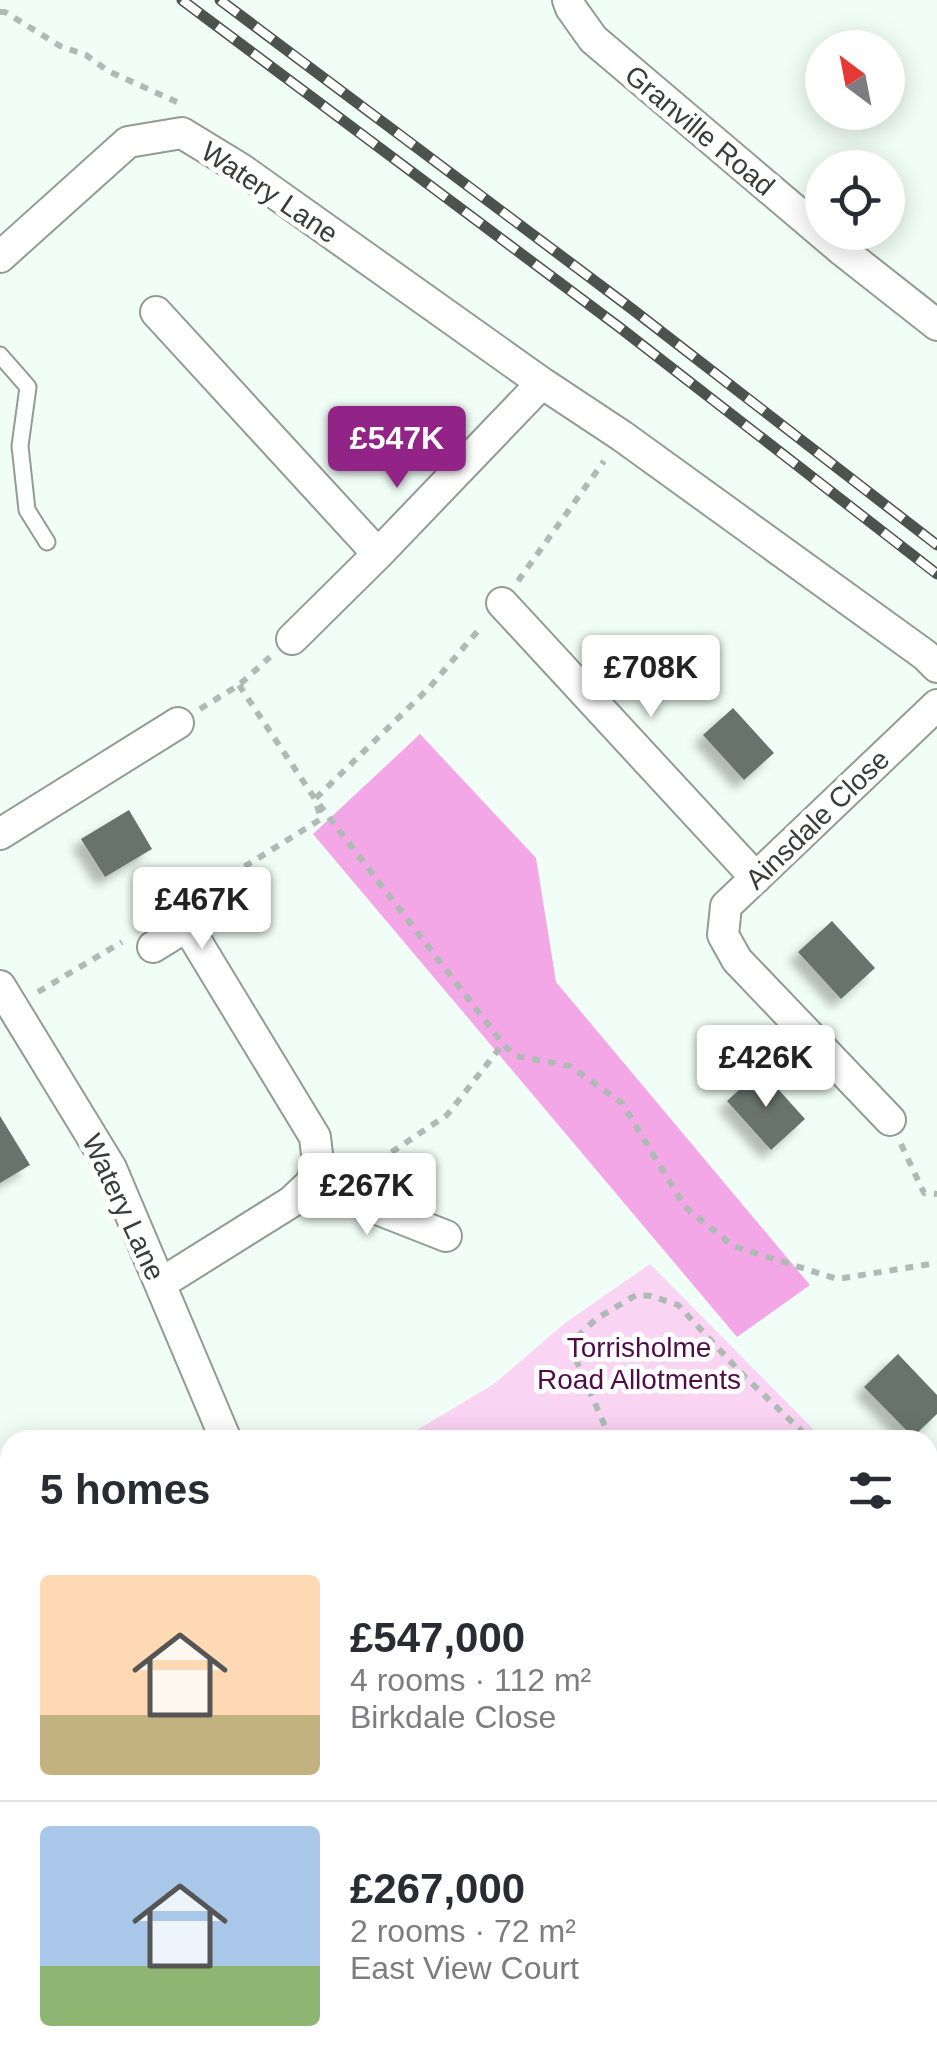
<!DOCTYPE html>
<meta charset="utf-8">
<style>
:root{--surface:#fff;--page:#f2f2f3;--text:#2b2b33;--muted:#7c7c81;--line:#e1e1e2;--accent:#912486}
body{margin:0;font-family:Helvetica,sans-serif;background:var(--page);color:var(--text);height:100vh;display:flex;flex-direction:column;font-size:38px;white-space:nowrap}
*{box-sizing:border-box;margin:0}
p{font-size:32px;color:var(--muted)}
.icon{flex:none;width:55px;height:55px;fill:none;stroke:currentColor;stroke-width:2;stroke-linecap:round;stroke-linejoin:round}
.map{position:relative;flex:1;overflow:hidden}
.sheet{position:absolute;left:0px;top:1430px;width:938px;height:640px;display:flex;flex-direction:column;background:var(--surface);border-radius:30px 30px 0 0;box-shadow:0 5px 25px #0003}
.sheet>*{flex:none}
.needle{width:65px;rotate:328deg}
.buttons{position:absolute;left:805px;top:30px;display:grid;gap:20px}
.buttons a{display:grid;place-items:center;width:100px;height:100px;border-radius:50%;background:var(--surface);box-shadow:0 5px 25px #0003;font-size:50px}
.price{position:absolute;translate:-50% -85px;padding:0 22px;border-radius:10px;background:#fff;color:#222;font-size:32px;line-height:65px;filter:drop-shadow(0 2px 5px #0008)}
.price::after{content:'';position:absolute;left:50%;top:60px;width:30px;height:22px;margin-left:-15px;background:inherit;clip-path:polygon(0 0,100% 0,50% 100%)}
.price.active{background:var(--accent);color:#fff}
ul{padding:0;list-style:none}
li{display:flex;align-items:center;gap:30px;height:250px;padding:0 40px}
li+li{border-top:2px solid var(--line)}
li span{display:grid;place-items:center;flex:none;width:280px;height:200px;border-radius:10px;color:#555}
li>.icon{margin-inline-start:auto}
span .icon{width:120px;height:120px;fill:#fffc;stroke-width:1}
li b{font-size:42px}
h2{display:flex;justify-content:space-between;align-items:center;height:120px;padding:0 40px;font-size:42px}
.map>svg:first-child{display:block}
</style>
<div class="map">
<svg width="937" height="2070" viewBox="0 0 937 2070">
<defs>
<filter id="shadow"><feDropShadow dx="-9" dy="9" stdDeviation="5" flood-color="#0004"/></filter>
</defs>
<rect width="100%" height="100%" fill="#f1fdf7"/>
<!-- green -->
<path fill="#fad4f3" d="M650 1264 824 1440H415L412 1433 494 1384 565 1323Z
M928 1543 937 1553V1999L928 2006Z
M681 2060H859L846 2070H685Z"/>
<!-- forest -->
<path fill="#f4a7e7" d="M420 734 536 858 556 982 810 1285 737 1337 313 834Z"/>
<!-- building -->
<path fill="#68736e" filter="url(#shadow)" d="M733 708 774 753 744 780 703 735Z
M129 810 152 849 105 877 81 839Z
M832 921 875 968 841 999 798 952Z
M761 1070 805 1119 771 1150 727 1101Z
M0 1116 30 1165 0 1183Z
M898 1354 937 1395V1414L913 1437 864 1387Z
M10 1844V1895L0 1887V1857Z"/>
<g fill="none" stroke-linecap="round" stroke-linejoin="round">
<defs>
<path id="service" d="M0 355 28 387 20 446 27 510 47 542"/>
<path id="minor" d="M568 0 571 8 593 39 843 251 937 325
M0 257 128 142 182 133 241 169 542 383 622 436 925 655 937 667
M156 312 378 554
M502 603 756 878
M292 639 378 554 542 383
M0 834 178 723
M153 947 221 905
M0 986 111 1168 226 1440
M890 1120 737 960 723 935 726 906 937 705
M311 1183 446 1236
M160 1284 291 1202 311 1183 318 1163 315 1137 187 926
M0 1784 10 1774
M514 2060 520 2070
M141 2070 151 2060"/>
<path id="secondary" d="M898 2070 911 2060"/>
</defs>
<!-- service casing -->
<use href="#service" stroke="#919c96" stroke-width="19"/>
<!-- minor casing -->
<use href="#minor" stroke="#919c96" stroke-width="34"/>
<!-- secondary casing -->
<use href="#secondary" stroke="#919c96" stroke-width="46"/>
<!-- path -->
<path stroke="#b0bab5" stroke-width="6" stroke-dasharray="8 8" stroke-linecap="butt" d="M0 12H5L60 46 86 55 108 71 177 102
M518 581 604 461
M239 685 315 799 503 1044 516 1056 570 1066 622 1103 685 1207 733 1246 837 1279 937 1263
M200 709 239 685 270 657
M231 875 321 819 315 799 429 688 482 626
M38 992 122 942
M901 1144 924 1193 937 1194
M365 1170 447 1115 503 1044
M611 1440 573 1353 576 1338 596 1319 636 1295 651 1296 678 1305 744 1376 811 1440
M928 1555 937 1564
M928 1669 937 1661
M928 1928 937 1920
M693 2060 697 2070
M749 2070 761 2060"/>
<!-- service -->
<use href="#service" stroke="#fff" stroke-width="15"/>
<!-- minor -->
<use href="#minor" stroke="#fff" stroke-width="30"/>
<!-- secondary -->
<use href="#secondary" stroke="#fff" stroke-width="42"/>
<defs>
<path id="rail" d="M182 0 619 327 937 574
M220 0 632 309 937 545"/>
</defs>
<!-- rail casing -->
<use href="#rail" stroke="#4c524f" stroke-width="11"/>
<!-- rail -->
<use href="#rail" stroke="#fff" stroke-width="8" stroke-dasharray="22" stroke-linecap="butt"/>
</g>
<g text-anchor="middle" stroke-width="10" stroke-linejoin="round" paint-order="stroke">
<!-- street labels -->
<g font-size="28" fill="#383d3a" stroke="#fff">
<text transform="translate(700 130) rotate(40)" y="10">Granville Road</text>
<text transform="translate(270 192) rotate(34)" y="10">Watery Lane</text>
<text transform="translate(817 819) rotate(-44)" y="10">Ainsdale Close</text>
<text transform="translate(124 1207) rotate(65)" y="10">Watery Lane</text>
</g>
<!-- park labels -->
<g font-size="28" fill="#4f0c48" stroke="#fff">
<text x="639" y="1357">Torrisholme<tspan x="639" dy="32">Road Allotments</tspan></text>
</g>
</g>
</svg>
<div class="buttons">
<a><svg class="needle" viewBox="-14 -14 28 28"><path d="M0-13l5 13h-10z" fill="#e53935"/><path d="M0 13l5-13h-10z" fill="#7c7c81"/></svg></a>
<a><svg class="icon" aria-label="locate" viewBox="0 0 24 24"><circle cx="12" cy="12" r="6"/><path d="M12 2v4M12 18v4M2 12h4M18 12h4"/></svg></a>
</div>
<b class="price active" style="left:397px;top:491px">£547K</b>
<b class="price" style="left:651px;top:720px">£708K</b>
<b class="price" style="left:202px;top:952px">£467K</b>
<b class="price" style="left:766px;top:1110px">£426K</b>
<b class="price" style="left:367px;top:1238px">£267K</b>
<section class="sheet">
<h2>5 homes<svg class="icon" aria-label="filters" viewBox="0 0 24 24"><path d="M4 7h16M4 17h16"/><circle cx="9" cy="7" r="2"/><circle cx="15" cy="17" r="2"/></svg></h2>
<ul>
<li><span style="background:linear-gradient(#ffd9b3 70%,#c2b280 0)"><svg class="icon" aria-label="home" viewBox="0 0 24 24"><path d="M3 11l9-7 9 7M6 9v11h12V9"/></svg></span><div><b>£547,000</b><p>4 rooms · 112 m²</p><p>Birkdale Close</p></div></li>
<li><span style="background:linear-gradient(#a9c7e8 70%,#8fb573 0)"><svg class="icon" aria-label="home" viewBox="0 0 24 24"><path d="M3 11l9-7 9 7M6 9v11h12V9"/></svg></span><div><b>£267,000</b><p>2 rooms · 72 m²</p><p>East View Court</p></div></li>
</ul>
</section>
</div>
